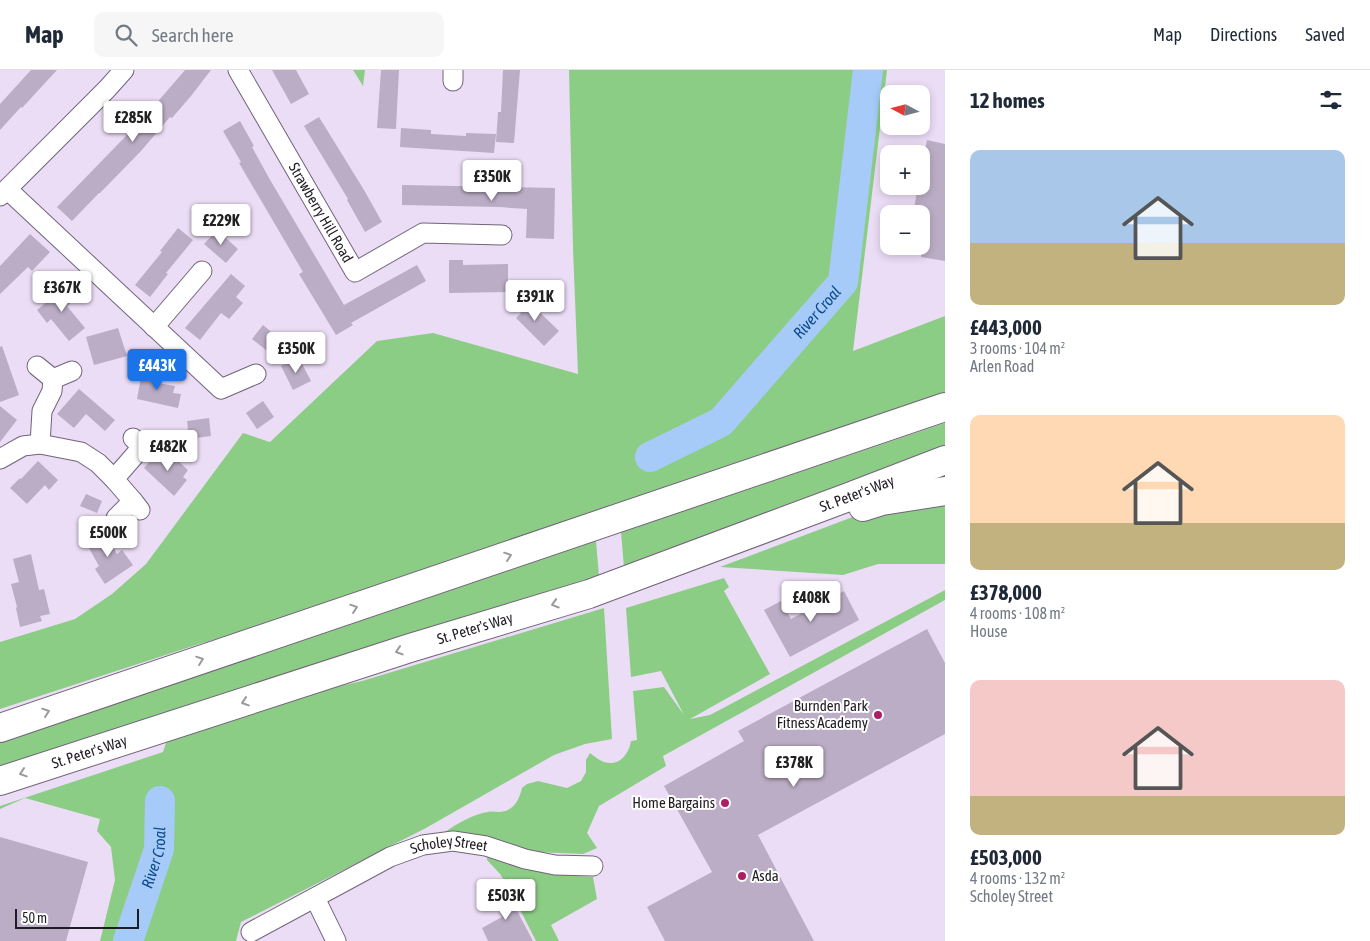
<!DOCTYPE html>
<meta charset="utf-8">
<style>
:root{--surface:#fff;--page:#f6f6f7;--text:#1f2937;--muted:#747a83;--line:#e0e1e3;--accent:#1a73e8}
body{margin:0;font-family:"Asap Condensed",sans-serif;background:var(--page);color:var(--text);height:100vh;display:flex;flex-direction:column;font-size:19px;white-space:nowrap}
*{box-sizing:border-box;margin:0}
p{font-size:16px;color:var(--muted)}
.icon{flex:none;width:28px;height:28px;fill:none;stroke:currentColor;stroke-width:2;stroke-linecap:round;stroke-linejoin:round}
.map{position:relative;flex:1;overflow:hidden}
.side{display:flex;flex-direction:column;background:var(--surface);width:425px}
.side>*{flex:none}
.needle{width:32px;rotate:277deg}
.controls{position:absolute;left:880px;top:15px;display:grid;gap:10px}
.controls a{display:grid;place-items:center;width:50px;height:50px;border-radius:10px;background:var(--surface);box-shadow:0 2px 8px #0003;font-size:25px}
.scale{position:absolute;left:15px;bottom:12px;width:124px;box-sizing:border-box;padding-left:5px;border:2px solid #211c24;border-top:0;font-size:14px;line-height:18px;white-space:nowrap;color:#211c24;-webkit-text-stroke:4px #fff;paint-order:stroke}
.price{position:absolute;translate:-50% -42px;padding:0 11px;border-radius:5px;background:#fff;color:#222;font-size:16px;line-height:32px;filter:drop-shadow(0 1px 2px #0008)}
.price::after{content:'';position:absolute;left:50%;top:30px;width:15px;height:11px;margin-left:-8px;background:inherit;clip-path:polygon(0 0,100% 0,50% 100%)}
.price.active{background:var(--accent);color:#fff}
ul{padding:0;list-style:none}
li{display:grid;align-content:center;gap:10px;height:265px;padding:0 25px}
li span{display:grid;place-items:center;height:155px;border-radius:10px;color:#555}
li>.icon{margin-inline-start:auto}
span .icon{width:90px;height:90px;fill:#fffc;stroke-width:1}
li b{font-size:21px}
h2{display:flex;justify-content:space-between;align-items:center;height:60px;padding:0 25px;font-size:21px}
header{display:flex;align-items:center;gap:30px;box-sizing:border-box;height:70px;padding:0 25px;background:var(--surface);border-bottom:1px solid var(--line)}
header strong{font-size:24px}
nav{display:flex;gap:28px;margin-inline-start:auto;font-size:18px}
.search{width:350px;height:45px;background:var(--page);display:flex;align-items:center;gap:12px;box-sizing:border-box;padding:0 18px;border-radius:10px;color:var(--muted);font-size:19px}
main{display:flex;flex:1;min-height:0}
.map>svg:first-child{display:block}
</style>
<header>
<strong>Map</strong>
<div class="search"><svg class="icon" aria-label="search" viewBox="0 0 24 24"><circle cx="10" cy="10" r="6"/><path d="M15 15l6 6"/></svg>Search here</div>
<nav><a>Map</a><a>Directions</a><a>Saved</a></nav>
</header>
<main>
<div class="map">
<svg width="945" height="871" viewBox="0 0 945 871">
<rect width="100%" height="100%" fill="#ecddf6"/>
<!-- green -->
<path fill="#8ccd86" d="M353 0H365L363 16Z
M569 0H887L853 281 945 246V328L474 484 393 509 359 527 196 575 0 639V572L75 549 112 524 146 494 243 363 270 372 377 271 433 263 578 304 573 179Z
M945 353V379L624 498 621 462Z
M945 432V494H878L843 505 720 497 850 448 884 440Z
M596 471 599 506 0 702V672Z
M724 508 729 517 724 521 770 604 690 649 710 645 945 520V530L663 686 666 696 599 736 587 763 597 778 583 784 535 782 493 769 445 762C456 754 474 744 488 742 492 741 496 742 500 742 513 741 519 731 522 718L527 714 538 711 567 718 581 711 586 702V690L590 683C594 686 599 690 604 692 619 697 629 684 631 671L637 670 633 621 664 617 684 645 661 601 631 607 626 538Z
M604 538 612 669 585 674 554 685 426 758 241 852 236 871H100L115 810 111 777 97 761 100 749 25 728 0 739V736L163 682 167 670 331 618 362 611Z
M487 784C523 794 555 806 593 807L597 829 551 855 559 871H536L509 818 500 804 487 790Z"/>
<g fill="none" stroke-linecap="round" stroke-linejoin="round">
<!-- river -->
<g stroke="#a7cbf8" stroke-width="30">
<path id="s1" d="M650 387 721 352 843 212 868 0"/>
<path id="s2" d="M128 871 159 779 160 731"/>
</g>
</g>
<!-- building -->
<path fill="#bbadc5" d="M31 0H57L22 38 21 37 0 60V34Z
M185 0H211L191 26 172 48 170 47 141 81 100 123H99L72 151 57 137 124 68 147 42 148 43Z
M272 0H296L309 24 291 34Z
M381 0H399L396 59 377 58Z
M503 0H520L514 73 496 72 498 42H501Z
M319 47 364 120 382 152 365 162 347 130 348 129 304 56Z
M240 51 254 76 252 77 269 108 344 235 417 195 426 211 351 253 353 255 336 265 299 204 303 202 239 93 241 92 223 61Z
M401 58 431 60V64L466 66V63L496 64 494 83 400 77Z
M927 70 945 74V191L921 187V144H913L918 116H921V99Z
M402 115 555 118 554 169 526 168 527 139 499 137 402 135Z
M178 158 193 170 166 203 168 204 150 227 135 215 162 182 160 181Z
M217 160 238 179 226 193 204 174Z
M30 164 50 182 32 201 28 197 0 224V196Z
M449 190H463V195L508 194V222L449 223Z
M231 204 245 216 236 227 243 233 229 249 221 243 200 270 185 258Z
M67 215 77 228 67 236 85 258 69 271 51 249 47 253 37 240Z
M524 227 559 261 544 276 516 248 521 243 514 237Z
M263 255 282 271 271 284 252 269Z
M118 258 127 286 94 295 86 267Z
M2 276 19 325 0 332V277Z
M293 290 296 295 301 292 311 311 293 320 281 296Z
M142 302 160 306 158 313 175 316 173 323 181 324 178 338 137 329Z
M79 319 115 350 105 361 86 344 74 358 57 344Z
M263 331 274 347 257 359 246 343Z
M0 336 17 350 0 372Z
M209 348 211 366 189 369 187 351Z
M166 380 188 400 183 407 187 410 174 426 144 398 158 382 161 385Z
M38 391 58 410 49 420 45 415 27 434 10 418 20 408 21 409Z
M86 424 102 431 97 443 80 436Z
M104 461 117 484 122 480 133 495 105 514 95 499 99 496 85 471Z
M31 484 39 520 44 519 50 544 40 546 42 551 20 557 16 538 17 537 11 514 19 512 13 489Z
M844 521 859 550 790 587 764 540 781 531 791 549Z
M927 559 945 593V664L758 765 814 871H665L647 837 712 802 664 716 744 671 738 661Z
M0 767 88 792 66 871H0Z
M505 818 533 871H488L482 858 502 847 490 825Z"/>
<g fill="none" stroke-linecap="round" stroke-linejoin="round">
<defs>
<g id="minor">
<path id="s3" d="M238 0 355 202 423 163 502 165"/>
<path d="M453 11V0"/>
<path d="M8 120 221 319 256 304"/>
<path d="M0 126 107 19 124 0"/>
<path d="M154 257 202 201"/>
<path d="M37 296 53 309 72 301"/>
<path d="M40 374 42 341 52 321 53 309"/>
<path d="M0 389 23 376 40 374 81 382 98 393 114 409 133 431"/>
<path d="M114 409 142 377 133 368"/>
<path d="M116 448 133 431 140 440"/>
<path d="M315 828 336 871"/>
<path id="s4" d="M251 862 390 787 423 775 453 771 486 776 525 789 555 795 593 796"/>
</g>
<g id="highway">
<path d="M863 437 882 431 945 421"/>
<path d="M0 658 945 337"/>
<path id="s5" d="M0 711 410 578 589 524 846 428 945 390"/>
</g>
</defs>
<!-- minor casing -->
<use href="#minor" stroke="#716479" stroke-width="21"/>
<!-- highway casing -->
<use href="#highway" stroke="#716479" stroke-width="30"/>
<!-- minor -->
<use href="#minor" stroke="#fff" stroke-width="19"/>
<!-- highway -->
<use href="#highway" stroke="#fff" stroke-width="28"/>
</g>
<!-- one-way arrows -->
<defs><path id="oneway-chevron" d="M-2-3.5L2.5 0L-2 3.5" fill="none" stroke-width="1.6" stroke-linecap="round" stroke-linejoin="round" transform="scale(1.25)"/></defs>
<g stroke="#9b999c">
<use href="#oneway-chevron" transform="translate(508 486) rotate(-19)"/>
<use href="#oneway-chevron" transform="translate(555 534) rotate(163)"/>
<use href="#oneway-chevron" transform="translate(354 538) rotate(-19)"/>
<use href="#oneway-chevron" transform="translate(399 581) rotate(162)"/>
<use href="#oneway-chevron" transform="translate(200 590) rotate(-19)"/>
<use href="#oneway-chevron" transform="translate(245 632) rotate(162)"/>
<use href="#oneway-chevron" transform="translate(46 642) rotate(-19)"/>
<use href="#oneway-chevron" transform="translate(23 703) rotate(162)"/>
</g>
<!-- markers -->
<g fill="#a81f64" stroke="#fff" stroke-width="2">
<circle cx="878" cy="645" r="5"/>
<circle cx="725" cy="733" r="5"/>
<circle cx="742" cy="806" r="5"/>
</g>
<g text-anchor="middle" stroke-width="4" stroke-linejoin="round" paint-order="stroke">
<!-- street labels -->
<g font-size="15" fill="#211c24" stroke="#fff">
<text dy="5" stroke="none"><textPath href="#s3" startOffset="165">Strawberry Hill Road</textPath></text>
<text dy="5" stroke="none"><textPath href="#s5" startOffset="904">St. Peter's Way</textPath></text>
<text dy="5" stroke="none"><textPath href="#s5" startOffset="499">St. Peter's Way</textPath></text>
<text dy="5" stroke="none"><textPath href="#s5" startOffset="94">St. Peter's Way</textPath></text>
<text dy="5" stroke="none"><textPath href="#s4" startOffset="219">Scholey Street</textPath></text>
</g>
<!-- poi labels -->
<g font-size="15" fill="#211c24" stroke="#fff" text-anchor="end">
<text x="868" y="641">Burnden Park<tspan x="868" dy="17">Fitness Academy</tspan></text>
<text x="715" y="738">Home Bargains</text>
<text x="752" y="811" text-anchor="start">Asda</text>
</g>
<!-- water labels -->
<g font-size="16" font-style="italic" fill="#09498b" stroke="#fff">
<text dy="6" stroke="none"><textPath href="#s1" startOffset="225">River Croal</textPath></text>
<text dy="6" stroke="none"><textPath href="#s2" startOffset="88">River Croal</textPath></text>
</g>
</g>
</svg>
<div class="controls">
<a><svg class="needle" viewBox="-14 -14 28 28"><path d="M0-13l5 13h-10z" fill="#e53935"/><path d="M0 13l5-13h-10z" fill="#747a83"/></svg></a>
<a>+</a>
<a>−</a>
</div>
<div class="scale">50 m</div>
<b class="price" style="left:133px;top:73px">£285K</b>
<b class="price" style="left:492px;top:132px">£350K</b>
<b class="price" style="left:221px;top:176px">£229K</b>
<b class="price" style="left:62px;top:243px">£367K</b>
<b class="price" style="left:535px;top:252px">£391K</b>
<b class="price" style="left:296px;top:304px">£350K</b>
<b class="price active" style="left:157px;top:321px">£443K</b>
<b class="price" style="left:168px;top:402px">£482K</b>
<b class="price" style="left:108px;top:488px">£500K</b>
<b class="price" style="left:811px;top:553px">£408K</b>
<b class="price" style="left:794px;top:718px">£378K</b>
<b class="price" style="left:506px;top:851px">£503K</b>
</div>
<section class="side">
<h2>12 homes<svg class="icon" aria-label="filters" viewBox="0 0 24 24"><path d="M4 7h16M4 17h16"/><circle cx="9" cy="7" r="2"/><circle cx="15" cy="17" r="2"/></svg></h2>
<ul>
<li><span style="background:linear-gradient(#a9c7e8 60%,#c2b280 0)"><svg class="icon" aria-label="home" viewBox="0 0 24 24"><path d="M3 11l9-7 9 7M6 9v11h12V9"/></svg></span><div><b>£443,000</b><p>3 rooms · 104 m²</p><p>Arlen Road</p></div></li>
<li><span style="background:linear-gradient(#ffd9b3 70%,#c2b280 0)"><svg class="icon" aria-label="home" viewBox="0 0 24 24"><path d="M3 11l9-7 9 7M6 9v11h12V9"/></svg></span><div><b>£378,000</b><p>4 rooms · 108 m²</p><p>House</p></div></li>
<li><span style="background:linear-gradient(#f6c9c9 75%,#c2b280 0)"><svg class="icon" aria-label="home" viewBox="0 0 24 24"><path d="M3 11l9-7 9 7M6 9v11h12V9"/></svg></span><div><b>£503,000</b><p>4 rooms · 132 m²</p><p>Scholey Street</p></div></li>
</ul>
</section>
</main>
